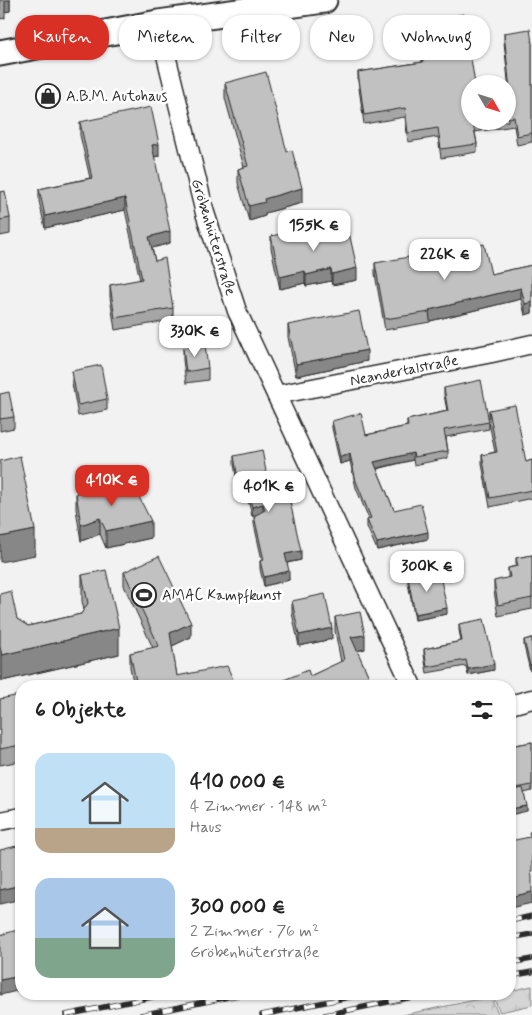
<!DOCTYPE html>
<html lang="de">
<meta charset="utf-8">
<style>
:root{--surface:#fff;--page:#f2f2f2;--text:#222;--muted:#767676;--accent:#d93025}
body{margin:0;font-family:Mynerve,sans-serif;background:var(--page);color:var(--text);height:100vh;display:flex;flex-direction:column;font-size:19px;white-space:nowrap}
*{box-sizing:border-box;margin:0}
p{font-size:16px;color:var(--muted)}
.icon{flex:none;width:28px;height:28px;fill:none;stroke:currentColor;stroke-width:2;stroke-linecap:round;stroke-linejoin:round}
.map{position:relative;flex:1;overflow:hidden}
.drawer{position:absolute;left:15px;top:680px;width:501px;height:320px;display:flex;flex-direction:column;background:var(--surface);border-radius:20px;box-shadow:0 1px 4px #0004}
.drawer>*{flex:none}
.hud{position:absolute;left:15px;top:15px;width:502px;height:45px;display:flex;gap:10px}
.needle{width:32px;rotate:129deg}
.buttons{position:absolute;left:461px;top:75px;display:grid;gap:10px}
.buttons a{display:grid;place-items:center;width:55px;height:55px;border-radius:50%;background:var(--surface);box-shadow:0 1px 4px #0004;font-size:25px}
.price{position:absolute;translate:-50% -42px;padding:0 11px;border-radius:10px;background:#fff;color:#222;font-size:16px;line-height:32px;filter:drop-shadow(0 1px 2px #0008)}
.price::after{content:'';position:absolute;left:50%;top:30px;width:15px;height:11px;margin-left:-8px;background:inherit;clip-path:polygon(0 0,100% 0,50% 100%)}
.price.on{background:var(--accent);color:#fff}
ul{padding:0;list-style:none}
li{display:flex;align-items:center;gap:15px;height:125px;padding:0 20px}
li span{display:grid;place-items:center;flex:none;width:140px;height:100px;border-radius:15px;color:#555}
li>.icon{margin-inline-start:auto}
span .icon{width:60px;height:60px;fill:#fffc;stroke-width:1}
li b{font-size:21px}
h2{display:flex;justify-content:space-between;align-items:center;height:60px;padding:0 20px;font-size:21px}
.pill{padding:0 18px;border-radius:20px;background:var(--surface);box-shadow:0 1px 4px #0004;font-size:18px;line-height:45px}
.pill.on{background:var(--accent);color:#fff}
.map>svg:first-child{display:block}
</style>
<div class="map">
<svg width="532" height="1015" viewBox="0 0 532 1015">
<defs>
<pattern id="grass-tufts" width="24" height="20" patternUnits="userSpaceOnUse" patternTransform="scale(1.25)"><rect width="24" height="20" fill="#d5d5d5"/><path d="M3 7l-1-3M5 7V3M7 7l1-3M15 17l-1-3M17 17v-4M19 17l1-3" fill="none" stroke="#b7b7b7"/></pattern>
<pattern id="forest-crowns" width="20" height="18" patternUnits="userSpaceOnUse" patternTransform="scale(1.25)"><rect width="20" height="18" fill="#d5d5d5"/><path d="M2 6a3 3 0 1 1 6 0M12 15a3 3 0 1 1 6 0" fill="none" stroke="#b7b7b7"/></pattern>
</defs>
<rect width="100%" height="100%" fill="#f2f2f2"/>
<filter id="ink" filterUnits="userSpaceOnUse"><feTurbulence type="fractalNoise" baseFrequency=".02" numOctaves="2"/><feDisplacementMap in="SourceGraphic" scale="10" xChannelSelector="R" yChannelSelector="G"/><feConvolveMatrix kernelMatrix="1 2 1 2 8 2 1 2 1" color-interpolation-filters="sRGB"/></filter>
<g filter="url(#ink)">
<!-- grass -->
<path fill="url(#grass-tufts)" stroke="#808080" d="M532 986V1005L500 1012 492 995 510 994V991Z"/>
<!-- forest -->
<path fill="url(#forest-crowns)" stroke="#808080" d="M490 997 499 1015H403Z"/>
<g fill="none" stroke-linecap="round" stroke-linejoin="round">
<defs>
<path id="minor" d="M158 23 205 213 237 311 412 686
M276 395 492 353 532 344
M510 705 532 699
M0 821 21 817"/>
<path id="secondary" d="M0 53 158 23 324 0"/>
</defs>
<!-- minor casing -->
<use href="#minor" stroke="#2b2b2b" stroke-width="21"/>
<!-- secondary casing -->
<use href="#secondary" stroke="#2b2b2b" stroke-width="29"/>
<!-- minor -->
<use href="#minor" stroke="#fff" stroke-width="18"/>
<!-- secondary -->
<use href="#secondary" stroke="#fff" stroke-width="25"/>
<defs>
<path id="rail" d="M510 921 532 916
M510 938 532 934
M510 963 532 959
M510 976 532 972
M66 1015 166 994
M141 1015 243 994
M262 1015 364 994
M325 1015 427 994"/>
</defs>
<!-- rail casing -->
<use href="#rail" stroke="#2b2b2b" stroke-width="5.5"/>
<!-- rail -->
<use href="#rail" stroke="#fff" stroke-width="4" stroke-dasharray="11" stroke-linecap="butt"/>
</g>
<!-- wall -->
<path fill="#a6a6a6" stroke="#2b2b2b" d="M0 0H10V11L5 12V18L0 19Z
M447 17 470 121H508V90H509L504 42V33L532 43V142L517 145 514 126 475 132 477 144V152L441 158 438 137 408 142 405 117 364 124 358 81V72L422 62V53L444 50V45L450 44 447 26Z
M225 83 287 152 302 203 265 213V216L249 221 238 183V169L244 167 225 98Z
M80 122 159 156 154 157 170 243 152 248 155 261 173 308V320L115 330 110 297V285L140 280 125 210 45 228 39 201V189L90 178 80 135Z
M0 192 10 218V234L0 236Z
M323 233 357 280 332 285 331 281 306 286 305 283 280 289 271 248V236Z
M421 259 491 274 532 265V313L525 315 521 299 430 321V322L385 330 375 274V263Z
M288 325 367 361 296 376 288 337Z
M183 348 208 368V380L186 383 183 360Z
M72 371 107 399V410L78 416 72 383Z
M444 388 489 418V410L526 462 532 460V498L490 507 482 464V455L495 452 489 423V429L446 437 448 451V458L414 465 413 460 377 469 394 510 428 539 377 550 367 527V520L369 519 356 488 350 461 340 464 332 428V421L366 435 407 426V420L447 411 444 395Z
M0 394 14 417V428L0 431Z
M234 456 268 482 301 560 287 563 289 580 264 586 260 569V561L262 560 254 524V516L256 515 252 516 246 492 239 494 234 464Z
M76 493 151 538 106 548 100 534 81 541 76 509Z
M532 555V609L498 616 494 591V581L508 578V568L516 566V558Z
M124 572 191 637 172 646 177 676 236 686H134L130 667V653L153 648 124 586Z
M82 575 119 654 2 681 0 673V594L17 619 28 626 81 614 84 610 82 601Z
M408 578 447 614 415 620 408 583Z
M292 601 332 639 299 646 292 613Z
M335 617 365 649 357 651 373 686 284 685V680L310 676 341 662 335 631Z
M459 624 494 670 468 675 466 666 427 673 424 655V649L461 641 459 630Z
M532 638V670L530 671 524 646V640Z
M0 699 21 703V761L0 765Z
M532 742V791L524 793 527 811 510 791V746Z"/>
<!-- shaded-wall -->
<path fill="#878787" stroke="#2b2b2b" d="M5 0H10V11L5 12Z
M159 144V156L152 157V145Z
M302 188V203L265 213V216L249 221V206L264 199Z
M125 198V210L45 228V216Z
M170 231V243L149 249V237Z
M357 268V280L332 285V274Z
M331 269V281L306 286V275Z
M305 271V283L280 289V277Z
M521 288V299L430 321 429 310Z
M532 302V313L525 315V304Z
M367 350V361L296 376V364Z
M413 453V460L374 469V462Z
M350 454V461L340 464V457Z
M263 504V513L252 516V507Z
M100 518V534L81 541V525Z
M151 521V538L106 548V531Z
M35 530V555L0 562V537Z
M428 532V539L377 550V543Z
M301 551V560L285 563V554Z
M289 571V580L264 586V577Z
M447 608V614L415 620V614Z
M191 623V637L170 647V633Z
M119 628V654L2 681V655Z
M332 628V639L299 646V635Z
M365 635V649L351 652V637Z
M494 664V670L468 675V669Z
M532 664V670L530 671V665Z
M527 806V811L510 815V809Z
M21 885V899L0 904V890Z
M532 892V903L510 908V897Z
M21 976V990L0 995V980Z"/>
<!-- building -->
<path fill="#c1c1c1" stroke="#2b2b2b" d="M464 14 475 84H470V121H488L473 123 477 144 441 149 438 128 408 133 405 108 364 115 358 72 423 62 422 53 444 50V45L452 44 447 17Z
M530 29 532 43V133L517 136 514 117 508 118V90H510L504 33Z
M266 72 287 152 292 150 302 188 264 199 265 202 249 206 238 169 248 166 225 83Z
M151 107 159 144 152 145 170 231 149 237 155 261 165 258 173 308 115 318 110 285 142 279 125 198 45 216 39 189 92 178 80 122Z
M5 191 10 218 0 220V192Z
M348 228 357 268 332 274 331 269 306 275 305 271 280 277 271 236 296 231 297 235 322 229 323 233Z
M484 244 491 274 532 265V302L525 304 521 288 429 310 430 312 385 319 375 263 420 255 421 259Z
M359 311 367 350 296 364 288 325Z
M205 345 208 368 186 372 183 348Z
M101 365 107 399 78 405 72 371Z
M481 380 489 422 444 430 448 451 414 457 413 453 374 462 394 510 421 504 428 532 377 543 367 520 371 518 356 481 350 454 340 457 332 421 361 413 366 435 408 426 407 420 448 411 444 388Z
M9 392 14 417 0 419V394Z
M515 405 526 462 532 460V490L490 498 482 455 497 452 489 410Z
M262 450 268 482 285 479 301 551 285 554 289 571 264 577 260 561 264 560 254 516 265 510 263 504 252 507 246 483 239 485 234 456Z
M20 456 35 530 0 537V461Z
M132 483 151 521 106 531 100 518 81 525 76 493Z
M532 555V598L498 605 494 581 510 577 508 568 518 566 516 558Z
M159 556 191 623 170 633 177 676 227 666 236 686H137L130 653 159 646 124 572Z
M106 570 119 628 2 655 0 647V594L11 591 17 619 28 626 81 614 88 603 82 575Z
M439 571 447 608 415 614 408 578Z
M325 594 332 628 299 635 292 601Z
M360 612 365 635 351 637 373 686H278L287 684 284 680 308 670 310 676 344 660 335 617Z
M484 619 494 664 468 669 466 660 427 667 424 649 462 641 459 624Z
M532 638V664L530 665 524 640Z
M20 695 21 703V745L0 749V699Z
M532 742V785L511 789 510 783V746Z
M523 788 527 806 510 809V791Z
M529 832H532V871H531L532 877V892L510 897V841L530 837Z
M21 845V885L0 890V850Z
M21 929V976L0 980V935Z"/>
</g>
<!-- icons -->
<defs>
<symbol id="shop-ring" viewBox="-11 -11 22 22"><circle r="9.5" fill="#fff" stroke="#2b2b2b" stroke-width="1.5"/><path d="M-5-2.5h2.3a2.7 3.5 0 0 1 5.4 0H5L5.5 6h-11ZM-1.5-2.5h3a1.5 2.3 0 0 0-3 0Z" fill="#2b2b2b"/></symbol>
<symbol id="stadium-ring" viewBox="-11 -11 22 22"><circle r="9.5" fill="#fff" stroke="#2b2b2b" stroke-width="1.5"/><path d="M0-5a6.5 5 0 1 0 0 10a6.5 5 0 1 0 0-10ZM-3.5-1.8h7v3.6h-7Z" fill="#2b2b2b"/></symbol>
</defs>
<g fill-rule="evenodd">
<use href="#shop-ring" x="34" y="82" width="28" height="28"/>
<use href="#stadium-ring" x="130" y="581" width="28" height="28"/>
</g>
<g text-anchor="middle" stroke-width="5" stroke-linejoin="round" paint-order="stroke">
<!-- poi labels -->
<g font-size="15" fill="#2b2b2b" stroke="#fff" text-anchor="start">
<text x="66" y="101">A.B.M. Autohaus</text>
<text x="162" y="600">AMAC Kampfkunst</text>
</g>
<!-- street labels -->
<g font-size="15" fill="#2b2b2b" stroke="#fff">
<text transform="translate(214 237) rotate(73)" y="5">Gröbenhüterstraße</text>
<text transform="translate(404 370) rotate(-11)" y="5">Neandertalstraße</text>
</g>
</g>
</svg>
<div class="buttons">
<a><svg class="needle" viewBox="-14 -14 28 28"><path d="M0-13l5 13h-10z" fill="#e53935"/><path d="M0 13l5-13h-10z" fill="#767676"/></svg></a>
</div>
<b class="price" style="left:314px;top:252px">155K €</b>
<b class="price" style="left:445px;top:281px">226K €</b>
<b class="price" style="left:195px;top:358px">330K €</b>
<b class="price on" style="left:112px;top:507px">410K €</b>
<b class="price" style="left:269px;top:513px">401K €</b>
<b class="price" style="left:427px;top:593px">300K €</b>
<div class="hud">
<a class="pill on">Kaufen</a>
<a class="pill">Mieten</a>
<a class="pill">Filter</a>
<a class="pill">Neu</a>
<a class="pill">Wohnung</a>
</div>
<section class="drawer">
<h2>6 Objekte<svg class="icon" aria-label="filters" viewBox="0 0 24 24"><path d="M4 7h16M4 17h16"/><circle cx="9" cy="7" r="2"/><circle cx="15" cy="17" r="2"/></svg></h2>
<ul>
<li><span style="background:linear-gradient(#bfe0f5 75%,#b9a48a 0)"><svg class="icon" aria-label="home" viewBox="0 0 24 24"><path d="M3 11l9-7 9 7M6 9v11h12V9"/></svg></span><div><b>410 000 €</b><p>4 Zimmer · 148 m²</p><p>Haus</p></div></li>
<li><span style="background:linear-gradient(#a9c7e8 60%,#7fa58c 0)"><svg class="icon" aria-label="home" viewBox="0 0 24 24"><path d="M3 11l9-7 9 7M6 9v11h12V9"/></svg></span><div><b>300 000 €</b><p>2 Zimmer · 76 m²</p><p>Gröbenhüterstraße</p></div></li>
</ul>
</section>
</div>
